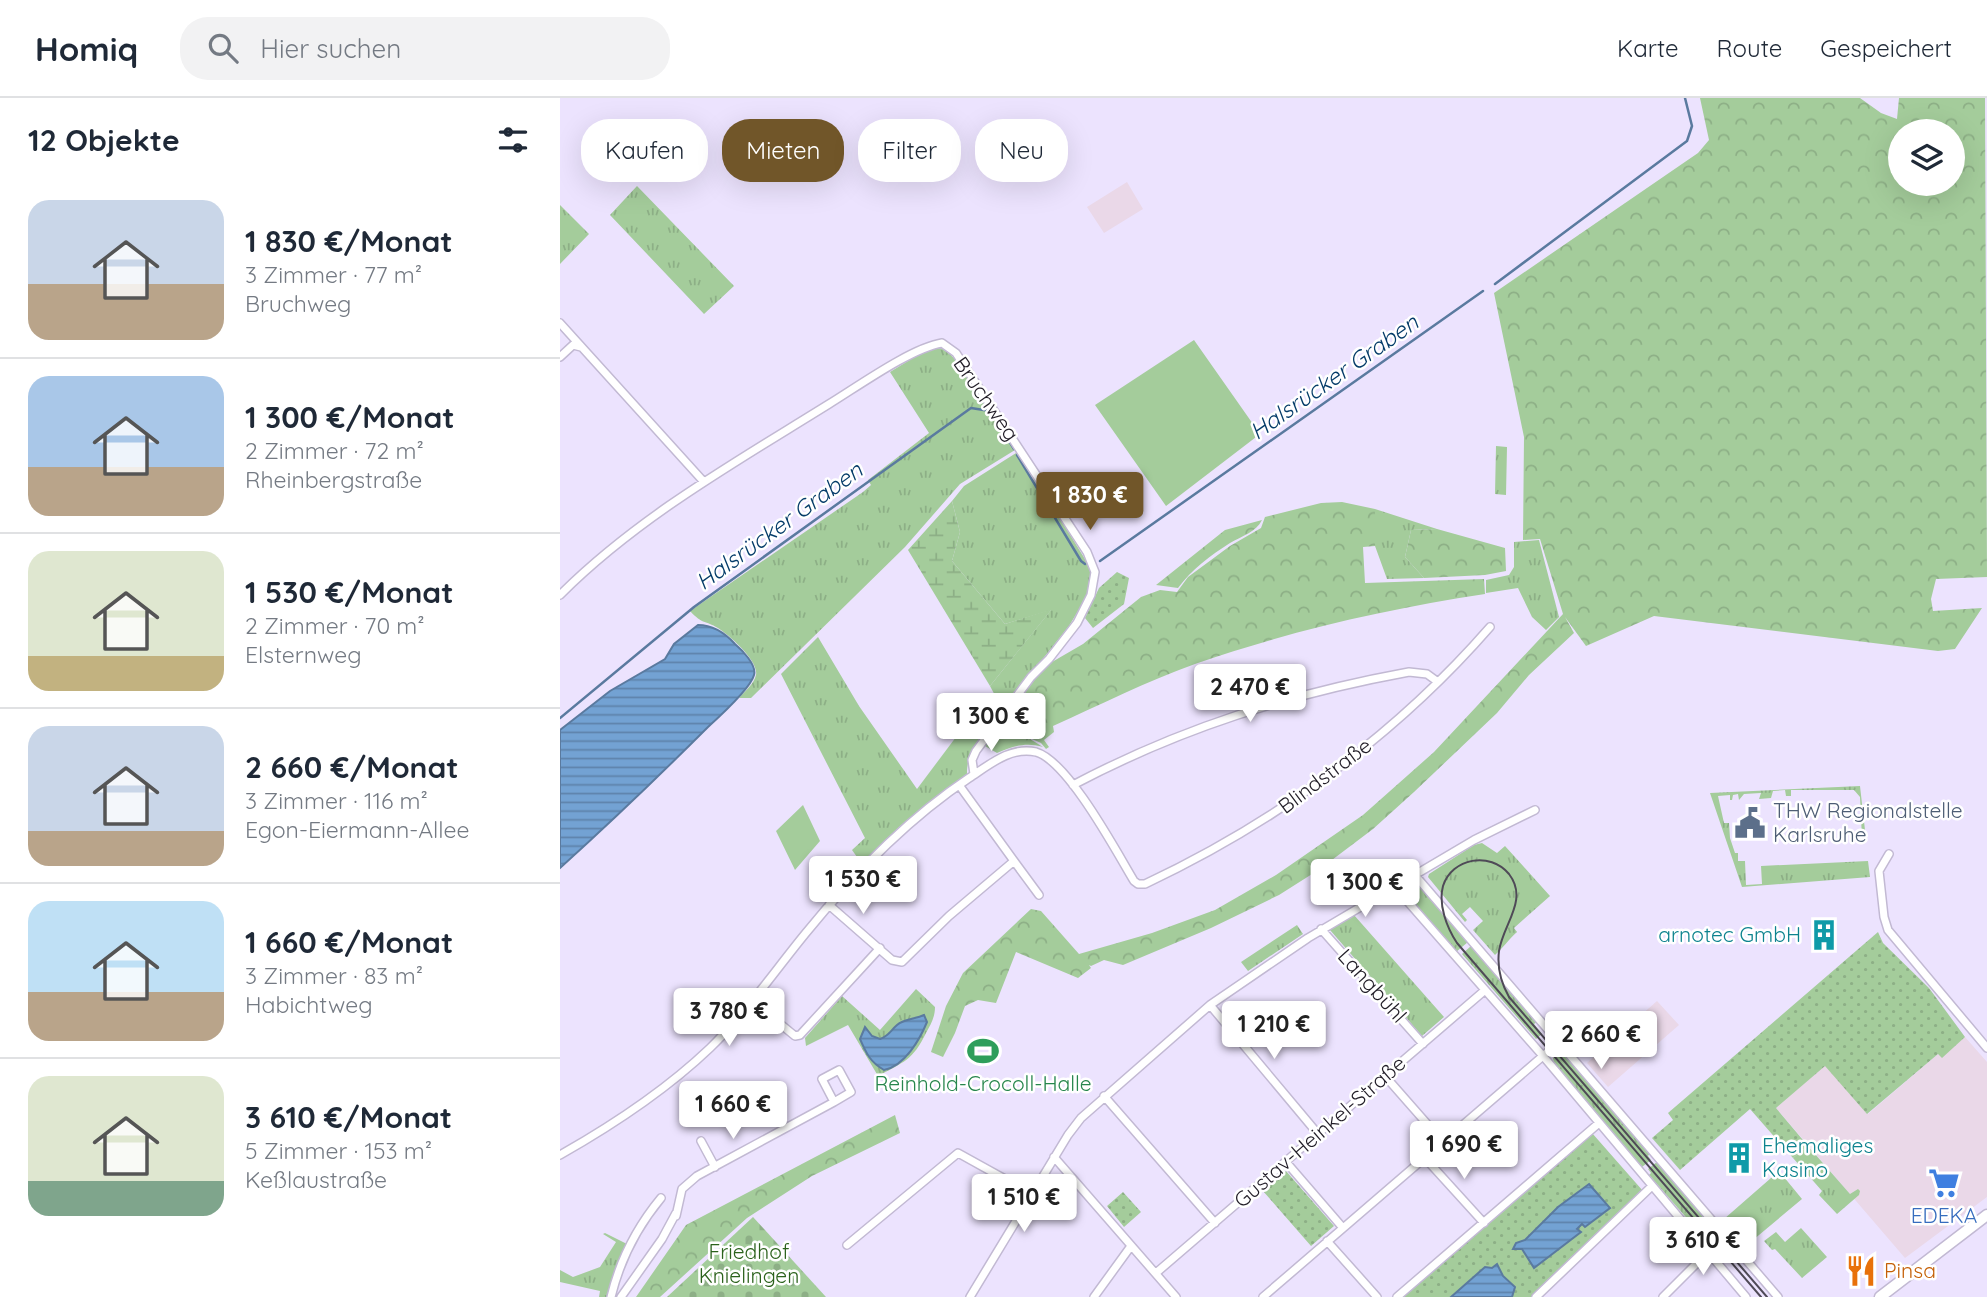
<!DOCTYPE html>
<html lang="de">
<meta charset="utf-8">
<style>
:root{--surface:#fff;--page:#f2f2f3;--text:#1f2937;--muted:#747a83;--line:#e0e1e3;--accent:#715629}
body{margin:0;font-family:Quicksand,sans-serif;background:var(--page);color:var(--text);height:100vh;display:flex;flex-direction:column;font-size:26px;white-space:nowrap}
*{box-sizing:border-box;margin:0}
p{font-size:23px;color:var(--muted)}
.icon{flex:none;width:38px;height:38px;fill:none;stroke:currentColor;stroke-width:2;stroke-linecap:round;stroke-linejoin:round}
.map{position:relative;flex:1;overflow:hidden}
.sheet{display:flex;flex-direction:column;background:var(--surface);width:560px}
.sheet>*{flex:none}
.guide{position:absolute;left:21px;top:21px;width:665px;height:63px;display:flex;gap:14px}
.buttons{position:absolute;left:1328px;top:21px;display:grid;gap:14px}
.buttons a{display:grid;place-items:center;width:77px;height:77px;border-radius:50%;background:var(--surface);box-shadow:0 7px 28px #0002;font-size:35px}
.price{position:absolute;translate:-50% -60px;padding:0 16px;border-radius:7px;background:#fff;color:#222;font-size:23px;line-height:46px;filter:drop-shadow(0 2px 4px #0008)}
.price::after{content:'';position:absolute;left:50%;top:42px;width:21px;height:16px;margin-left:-10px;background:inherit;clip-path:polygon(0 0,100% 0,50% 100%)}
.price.on{background:var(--accent);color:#fff}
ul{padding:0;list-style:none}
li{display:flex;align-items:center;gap:21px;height:175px;padding:0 28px}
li+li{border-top:2px solid var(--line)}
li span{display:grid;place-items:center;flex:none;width:196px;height:140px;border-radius:21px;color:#555}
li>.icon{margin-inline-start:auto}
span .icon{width:84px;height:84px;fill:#fffc;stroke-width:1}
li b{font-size:30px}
h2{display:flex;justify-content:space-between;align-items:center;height:84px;padding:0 28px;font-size:30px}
.tag{padding:0 24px;border-radius:28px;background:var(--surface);box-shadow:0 7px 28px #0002;font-size:24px;line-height:63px}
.tag.on{background:var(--accent);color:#fff}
header{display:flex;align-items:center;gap:42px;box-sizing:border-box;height:98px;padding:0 35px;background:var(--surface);border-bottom:2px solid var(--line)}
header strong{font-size:33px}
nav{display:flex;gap:38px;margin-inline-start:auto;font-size:24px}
.search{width:490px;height:63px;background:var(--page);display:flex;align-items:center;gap:18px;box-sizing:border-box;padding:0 24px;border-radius:28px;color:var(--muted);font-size:26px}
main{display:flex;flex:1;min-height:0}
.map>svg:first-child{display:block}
</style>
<header>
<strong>Homiq</strong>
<div class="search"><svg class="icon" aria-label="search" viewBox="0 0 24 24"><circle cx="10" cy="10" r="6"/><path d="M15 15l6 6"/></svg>Hier suchen</div>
<nav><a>Karte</a><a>Route</a><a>Gespeichert</a></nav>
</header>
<main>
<section class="sheet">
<h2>12 Objekte<svg class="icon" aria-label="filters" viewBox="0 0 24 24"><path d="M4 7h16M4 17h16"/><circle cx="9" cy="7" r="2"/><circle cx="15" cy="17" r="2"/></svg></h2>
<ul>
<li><span style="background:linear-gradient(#c9d6e8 60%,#b9a48a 0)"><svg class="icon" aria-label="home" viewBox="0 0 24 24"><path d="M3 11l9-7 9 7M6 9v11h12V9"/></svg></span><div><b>1 830 €/Monat</b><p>3 Zimmer · 77 m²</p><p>Bruchweg</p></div></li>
<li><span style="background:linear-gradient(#a9c7e8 65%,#b9a48a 0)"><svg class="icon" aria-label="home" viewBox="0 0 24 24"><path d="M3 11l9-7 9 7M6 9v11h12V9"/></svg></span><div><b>1 300 €/Monat</b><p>2 Zimmer · 72 m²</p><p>Rheinbergstraße</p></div></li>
<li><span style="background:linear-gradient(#dfe7d0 75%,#c2b280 0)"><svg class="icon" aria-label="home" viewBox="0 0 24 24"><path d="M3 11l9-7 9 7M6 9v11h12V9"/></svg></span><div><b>1 530 €/Monat</b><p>2 Zimmer · 70 m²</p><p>Elsternweg</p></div></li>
<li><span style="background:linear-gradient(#c9d6e8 75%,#b9a48a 0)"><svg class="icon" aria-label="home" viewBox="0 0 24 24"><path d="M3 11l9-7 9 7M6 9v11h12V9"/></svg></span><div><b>2 660 €/Monat</b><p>3 Zimmer · 116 m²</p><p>Egon-Eiermann-Allee</p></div></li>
<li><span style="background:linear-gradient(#bfe0f5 65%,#b9a48a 0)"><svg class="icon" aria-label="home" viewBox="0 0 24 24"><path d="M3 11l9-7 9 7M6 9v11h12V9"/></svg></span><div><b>1 660 €/Monat</b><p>3 Zimmer · 83 m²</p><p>Habichtweg</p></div></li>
<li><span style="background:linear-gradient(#dfe7d0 75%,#7fa58c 0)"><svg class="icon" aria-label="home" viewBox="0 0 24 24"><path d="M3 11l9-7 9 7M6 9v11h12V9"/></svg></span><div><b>3 610 €/Monat</b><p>5 Zimmer · 153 m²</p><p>Keßlaustraße</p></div></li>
</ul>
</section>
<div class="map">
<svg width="1427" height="1199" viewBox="0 0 1427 1199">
<defs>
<pattern id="grass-tufts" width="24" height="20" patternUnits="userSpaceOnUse" patternTransform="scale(1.75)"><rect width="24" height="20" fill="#a4cc9b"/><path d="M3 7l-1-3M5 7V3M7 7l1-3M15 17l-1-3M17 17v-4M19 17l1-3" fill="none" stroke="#8daf86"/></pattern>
<pattern id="forest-crowns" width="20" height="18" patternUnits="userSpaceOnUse" patternTransform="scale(1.75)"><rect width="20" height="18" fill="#a4cc9b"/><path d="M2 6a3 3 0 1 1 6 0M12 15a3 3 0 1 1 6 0" fill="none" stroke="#8daf86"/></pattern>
<pattern id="wetland-marsh" width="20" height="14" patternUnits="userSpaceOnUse" patternTransform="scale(1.75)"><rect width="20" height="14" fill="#a4cc9b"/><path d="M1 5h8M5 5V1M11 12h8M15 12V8" fill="none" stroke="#8daf86"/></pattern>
<pattern id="cemetery-stones" width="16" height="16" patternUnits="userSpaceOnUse" patternTransform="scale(1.75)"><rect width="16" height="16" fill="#a4cc9b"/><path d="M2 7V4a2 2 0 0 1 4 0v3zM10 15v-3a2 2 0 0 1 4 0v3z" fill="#8daf86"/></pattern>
<pattern id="park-dots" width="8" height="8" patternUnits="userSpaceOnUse" patternTransform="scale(1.75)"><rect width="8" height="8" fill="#a4cc9b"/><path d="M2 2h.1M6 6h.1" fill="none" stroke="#8daf86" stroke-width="1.8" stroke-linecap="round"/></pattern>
<pattern id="water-rules" width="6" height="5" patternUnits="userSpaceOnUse" patternTransform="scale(1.75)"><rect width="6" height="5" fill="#73a2d3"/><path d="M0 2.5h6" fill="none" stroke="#5e83ab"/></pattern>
</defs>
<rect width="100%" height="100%" fill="#ece3fe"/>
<!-- commercial -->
<path fill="#ead8e8" d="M567 84 583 111 544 135 527 109Z
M1097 903 1119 927 1048 989 1027 965Z
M1405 939 1427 964V1099L1345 1160 1216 1010 1265 967 1308 1016 1378 956 1382 959Z"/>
<!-- grass -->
<path fill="url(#grass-tufts)" d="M77 88 174 188 144 216 50 117Z
M0 107 29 136 0 166Z
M381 250C408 265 437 321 455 348V352L400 386 345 449 191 600H179C185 593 194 586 196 577 199 563 169 537 158 530 145 522 143 527 130 513L303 394 311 387 308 382 369 335 330 274 366 252Z
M936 348 947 349 946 397 935 396Z
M459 353 531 471 529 495 509 528 455 596 453 595 449 601 440 607 430 588 491 512 445 526 392 463 400 434 392 403 404 388Z
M815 411 877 431 851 432 845 459 864 480 827 481 815 448Z
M979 442 999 519 986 532 972 519 958 490 926 495V482L949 477 954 469V444Z
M258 539 299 608 357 691 426 599 438 609C434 635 406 648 407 676L339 729 302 766 292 752 305 740 221 576Z
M452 611 462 636 483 649C466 644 453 648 437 655L425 648V644Z
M1300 688 1306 741 1302 740 1300 699 1294 692H1231V698H1226L1225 692 1213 693 1211 700 1199 701 1201 695 1184 696 1179 702 1178 696 1173 697 1172 702H1170V697L1158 698 1164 725H1169L1170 740 1175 755H1178V763H1185L1186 787 1202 786 1201 768 1308 763 1310 779 1182 789 1150 695Z
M922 745 937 755 945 748 990 798 954 830 957 834C948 842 943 850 935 857L913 832 923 823 910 809 902 816 907 822 905 824 868 779 869 776 914 747Z
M851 785 858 787 908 844 896 854 846 796 845 789Z
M794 817 884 919 862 938 770 832Z
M737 827 743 836 688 873 681 864Z
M911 848 977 924 974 926 982 936 976 941 902 856Z
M356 891 375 909C375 919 371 926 366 935 353 962 344 964 318 978L288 927 246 948 245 940 282 898 320 932Z
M999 955 1004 956 1090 1055 1088 1058 1091 1062 1082 1069 994 966 993 960Z
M1248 1048 1290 1096 1298 1091 1300 1093 1299 1097 1277 1116 1259 1097 1262 1093 1233 1060Z
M1097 1064 1155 1131 1156 1138 1149 1142 1145 1141 1089 1077 1091 1075 1088 1071Z
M1219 1073 1242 1101 1187 1147 1164 1121Z
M1241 1130 1267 1159 1242 1180 1215 1151 1212 1152 1204 1143 1216 1134 1225 1144Z
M45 1135 67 1146 60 1160 49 1199H39L40 1193 0 1184V1172L13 1179 40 1169 56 1144 43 1136Z"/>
<!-- forest -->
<path fill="url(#forest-crowns)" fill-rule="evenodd" d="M1140 0H1300L1321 15 1337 21 1339 0H1425L1427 479 1376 481 1371 501 1373 513 1422 510 1395 551 1378 553 1094 518 1026 548 1005 519 1014 535 969 577 937 615 854 694 813 731 760 771 719 797 651 830 563 867 544 862 531 868 529 867 531 870 518 880 456 854 436 905 418 902 405 908 395 935 383 959 371 954 386 908 403 875 471 811 481 813 519 856 592 835 655 812 716 777 803 717 874 654 1003 516 980 441 963 442 964 339 934 195 1138 55 1149 42ZM1340 33H1393V86H1340Z
M782 404 815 411V448L803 449 805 485 924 481 925 496C826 511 730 533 635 566 587 583 540 607 493 628L494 634 484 642 489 649 486 651 481 645 472 641 463 633 454 616 455 606 476 578 492 564 523 546 581 499 600 492 617 494 628 479 670 448 701 430 705 419 761 405Z
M702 422C696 434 682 438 670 445 651 457 631 472 618 490L596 487 665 432Z
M877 431 945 450 946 473 925 477 864 480 845 459 851 432Z
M335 1017 340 1035 252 1078 187 1120 100 1199H76L126 1127Z"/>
<!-- wetland -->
<path fill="url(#wetland-marsh)" d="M392 403 400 434 392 463 445 526 492 511 430 588 348 452Z"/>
<!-- cemetery -->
<path fill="url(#cemetery-stones)" d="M193 1119 266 1199H107Z"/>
<!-- park -->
<path fill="url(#park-dots)" d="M557 474 569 480 564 506 533 530 525 520 539 490Z
M1318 834 1323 845 1369 890 1405 939 1382 960 1378 956 1307 1016 1265 968 1216 1010 1248 1048 1233 1060 1190 1011 1120 1072 1092 1040 1113 1022 1108 1015Z
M1032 1035 1083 1093 972 1199H843Z
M726 1073 774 1128 751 1148 703 1093Z
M563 1094 581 1114 564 1129 547 1108Z"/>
<!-- garden -->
<path fill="#a4cc9b" d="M634 242 700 336 606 408 535 307Z
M243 707 260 743 235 772 216 733Z"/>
<!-- water -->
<path fill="url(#water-rules)" stroke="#5a7a9f" stroke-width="2" d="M138 527C153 527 165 535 175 546 182 552 197 567 194 577 191 589 159 619 148 629 100 677 51 724 0 770V632L50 593 105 561 114 546Z
M364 917 367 924C360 941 345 968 324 972 310 964 306 955 300 941L305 929 312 938 320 941C330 937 330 933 337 927 344 921 356 921 364 917Z
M1029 1086 1050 1110 1025 1129 1022 1126 1017 1131 1021 1134 974 1170 962 1151H953L956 1145 965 1142 998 1109Z
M937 1166 943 1178 955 1189 952 1199H891L925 1169 932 1170Z"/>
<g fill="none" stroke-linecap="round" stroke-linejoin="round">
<!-- stream -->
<path stroke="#5a7a9f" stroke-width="2.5" d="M935 186 1127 43 1132 28 1125 0
M434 319 454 351
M457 357 521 463 525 466
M540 463 923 193
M0 620 134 509 411 310 430 313"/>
<defs>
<path id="minor" d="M0 225 144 384
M0 259 13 247 21 249
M0 497C78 419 176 364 269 306 297 289 351 250 382 245L396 255 527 454 535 474 531 497 517 525 489 561 471 579 416 653 412 662 414 676
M513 687C621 630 729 596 849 574L867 576 878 584
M1329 756 1319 773 1324 819 1328 832 1427 950
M454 763 479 797
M854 776 1218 1199
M834 788 983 958 1186 1199
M269 807 332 862 342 864 389 818 454 763 399 687
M761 831 863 946
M191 902 235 938 240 937 320 850
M650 907 758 1036
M825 978 883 1044
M544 998 655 1125
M141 1043 155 1069
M0 1057C53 1027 106 992 150 950 185 916 214 874 245 836 293 777 346 722 409 680 429 667 451 648 476 654 508 663 556 753 574 783L578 786H585C715 725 835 638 930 529
M494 1059 616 1199
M864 1059 924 1125
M726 1064 783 1130
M116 1118 122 1091 137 1078 274 1004 291 994 279 972 262 981 274 1004
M767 1143 817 1199
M287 1147 398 1055 472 1096
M596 1175 924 893
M51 1199C60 1162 77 1129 101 1100
M61 1199 102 1141 116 1115
M410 1199 508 1037 521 1020 650 907 748 840 914 742 975 712
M534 1199 571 1148
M703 1199 998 945
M837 1199 1039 1025
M976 1199 1092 1088
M1103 1199 1164 1138"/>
<path id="secondary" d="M1320 1199 1427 1117"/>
</defs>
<!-- minor casing -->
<use href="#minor" stroke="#c2b9d3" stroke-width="10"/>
<!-- secondary casing -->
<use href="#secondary" stroke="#c2b9d3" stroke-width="13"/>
<!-- minor -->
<use href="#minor" stroke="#fff" stroke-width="7"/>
<!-- secondary -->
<use href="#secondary" stroke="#fff" stroke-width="10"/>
<!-- tram -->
<path stroke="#4f4a57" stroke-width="2" d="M1201 1199 897 845C887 830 878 807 883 788 892 760 930 753 949 776 969 802 943 826 939 853 937 869 941 885 949 899L1207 1199"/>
</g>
<!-- icons -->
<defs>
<symbol id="civic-bare" viewBox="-9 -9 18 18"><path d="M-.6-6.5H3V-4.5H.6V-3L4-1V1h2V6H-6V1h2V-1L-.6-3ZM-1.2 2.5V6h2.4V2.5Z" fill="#5c6f8a" stroke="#fff" stroke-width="2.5" paint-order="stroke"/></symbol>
<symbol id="building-bare" viewBox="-9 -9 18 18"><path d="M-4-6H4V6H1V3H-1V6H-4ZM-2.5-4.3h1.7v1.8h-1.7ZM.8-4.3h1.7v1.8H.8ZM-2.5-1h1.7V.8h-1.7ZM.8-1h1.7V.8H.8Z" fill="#0f9aa8" stroke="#fff" stroke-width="2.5" paint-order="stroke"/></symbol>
<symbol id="stadium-bare" viewBox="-9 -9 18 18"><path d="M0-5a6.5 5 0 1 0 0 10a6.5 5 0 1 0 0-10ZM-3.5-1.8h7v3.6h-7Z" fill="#2e9e5b" stroke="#fff" stroke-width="2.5" paint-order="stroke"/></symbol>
<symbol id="supermarket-bare" viewBox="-9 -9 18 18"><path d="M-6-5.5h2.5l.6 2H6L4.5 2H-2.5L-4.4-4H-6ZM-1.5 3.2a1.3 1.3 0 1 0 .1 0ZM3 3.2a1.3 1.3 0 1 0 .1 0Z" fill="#3f7fe0" stroke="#fff" stroke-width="2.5" paint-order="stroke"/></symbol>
<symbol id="restaurant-bare" viewBox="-9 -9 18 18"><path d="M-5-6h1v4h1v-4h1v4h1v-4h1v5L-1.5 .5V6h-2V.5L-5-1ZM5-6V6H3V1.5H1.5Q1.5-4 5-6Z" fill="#e8710a" stroke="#fff" stroke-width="2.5" paint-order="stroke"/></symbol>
</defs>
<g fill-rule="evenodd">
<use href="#civic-bare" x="1168" y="703" width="44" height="44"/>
<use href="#building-bare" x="1242" y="815" width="44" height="44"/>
<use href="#stadium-bare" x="401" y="931" width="44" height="44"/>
<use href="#building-bare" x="1157" y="1038" width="44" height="44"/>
<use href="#supermarket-bare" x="1362" y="1063" width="44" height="44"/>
<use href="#restaurant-bare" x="1279" y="1151" width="44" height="44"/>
</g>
<g text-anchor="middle" stroke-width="5" stroke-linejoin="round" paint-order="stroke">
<!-- street labels -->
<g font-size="21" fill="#211d27" stroke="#fff">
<text transform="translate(426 301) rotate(55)" y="7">Bruchweg</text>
<text transform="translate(765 678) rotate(-37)" y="7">Blindstraße</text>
<text transform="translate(812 888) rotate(48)" y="7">Langbühl</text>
<text transform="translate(760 1034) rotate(-41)" y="7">Gustav-Heinkel-Straße</text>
</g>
<!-- service labels -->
<g font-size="21" fill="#4e5e75" stroke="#fff" text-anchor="start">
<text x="1213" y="720">THW Regionalstelle<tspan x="1213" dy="24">Karlsruhe</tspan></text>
</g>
<!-- culture labels -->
<g font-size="21" fill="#0d838f" stroke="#fff" text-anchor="end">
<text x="1241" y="844">arnotec GmbH</text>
<text x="1202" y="1055" text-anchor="start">Ehemaliges<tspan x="1202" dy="24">Kasino</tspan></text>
</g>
<!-- leisure labels -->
<g font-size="21" fill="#27864d" stroke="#fff">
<text x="423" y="993">Reinhold-Crocoll-Halle</text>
</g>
<!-- shop labels -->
<g font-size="21" fill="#366cbe" stroke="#fff">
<text x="1384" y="1125">EDEKA</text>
</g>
<!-- park labels -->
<g font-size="21" fill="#2b621c" stroke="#fff">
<text x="189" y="1161">Friedhof<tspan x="189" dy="24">Knielingen</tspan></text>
</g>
<!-- food labels -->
<g font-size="21" fill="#c56008" stroke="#fff" text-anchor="start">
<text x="1324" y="1180">Pinsa</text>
</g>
<!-- water labels -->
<g font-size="23" font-style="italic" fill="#053c69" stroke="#fff">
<text transform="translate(774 279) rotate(-35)" y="8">Halsrücker Graben</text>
<text transform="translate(219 428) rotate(-36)" y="8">Halsrücker Graben</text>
</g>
</g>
</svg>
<div class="buttons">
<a><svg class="icon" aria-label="layers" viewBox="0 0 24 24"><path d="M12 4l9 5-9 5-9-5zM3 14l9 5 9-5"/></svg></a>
</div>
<b class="price on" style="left:530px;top:434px">1 830 €</b>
<b class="price" style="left:690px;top:626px">2 470 €</b>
<b class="price" style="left:431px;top:655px">1 300 €</b>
<b class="price" style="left:303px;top:818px">1 530 €</b>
<b class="price" style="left:805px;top:821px">1 300 €</b>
<b class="price" style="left:169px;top:950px">3 780 €</b>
<b class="price" style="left:714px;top:963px">1 210 €</b>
<b class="price" style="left:1041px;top:973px">2 660 €</b>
<b class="price" style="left:173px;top:1043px">1 660 €</b>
<b class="price" style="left:904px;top:1083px">1 690 €</b>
<b class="price" style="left:464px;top:1136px">1 510 €</b>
<b class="price" style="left:1143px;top:1179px">3 610 €</b>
<div class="guide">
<a class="tag">Kaufen</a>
<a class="tag on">Mieten</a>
<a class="tag">Filter</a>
<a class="tag">Neu</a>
</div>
</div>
</main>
